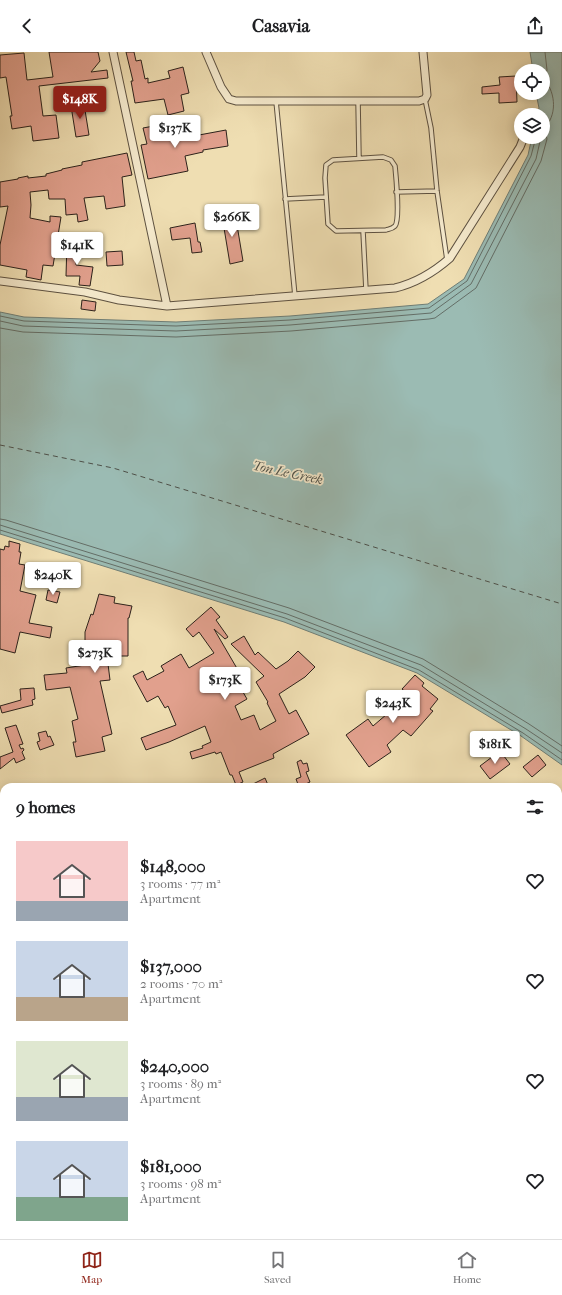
<!DOCTYPE html>
<meta charset="utf-8">
<style>
:root{--surface:#fff;--page:#f2f2f2;--text:#202124;--muted:#757577;--line:#e0e0e0;--accent:#8f2418}
body{margin:0;font-family:"IM FELL French Canon",serif;background:var(--page);color:var(--text);height:100vh;display:flex;flex-direction:column;font-size:15px;white-space:nowrap}
*{box-sizing:border-box;margin:0}
p{font-size:13px;color:var(--muted)}
.icon{flex:none;width:22px;height:22px;fill:none;stroke:currentColor;stroke-width:2;stroke-linecap:round;stroke-linejoin:round}
.map{position:relative;flex:1;overflow:hidden}
.panel{position:absolute;left:0px;top:731px;width:562px;height:456px;display:flex;flex-direction:column;background:var(--surface);border-radius:12px 12px 0 0;box-shadow:0 2px 10px #0003}
.panel>*{flex:none}
.buttons{position:absolute;left:514px;top:12px;display:grid;gap:8px}
.buttons a{display:grid;place-items:center;width:36px;height:36px;border-radius:50%;background:var(--surface);box-shadow:0 2px 10px #0003;font-size:20px}
.price{position:absolute;translate:-50% -34px;padding:0 9px;border-radius:4px;background:#fff;color:#222;font-size:13px;line-height:26px;filter:drop-shadow(0 1px 2px #0008)}
.price::after{content:'';position:absolute;left:50%;top:24px;width:12px;height:9px;margin-left:-6px;background:inherit;clip-path:polygon(0 0,100% 0,50% 100%)}
.price.on{background:var(--accent);color:#fff}
ul{padding:0;list-style:none}
li{display:flex;align-items:center;gap:12px;height:100px;padding:0 16px}
li span{display:grid;place-items:center;flex:none;width:112px;height:80px;border-radius:0px;color:#555}
li>.icon{margin-inline-start:auto}
span .icon{width:48px;height:48px;fill:#fffc;stroke-width:1}
li b{font-size:17px}
h2{display:flex;justify-content:space-between;align-items:center;height:48px;padding:0 16px;font-size:17px}
header{display:flex;justify-content:space-between;align-items:center;height:52px;padding:0 16px;background:var(--surface);font-size:18px;font-weight:700}
.tab-bar{display:flex;justify-content:space-around;align-items:center;height:56px;border-top:1px solid var(--line);background:var(--surface);font-size:11px;color:var(--muted)}
.tab-bar a{display:grid;justify-items:center;gap:2px}
.tab-bar .on{color:var(--accent)}
.map>svg:first-child{display:block}
</style>
<header><svg class="icon" aria-label="back" viewBox="0 0 24 24"><path d="M15 5l-7 7 7 7"/></svg>Casavia<svg class="icon" aria-label="share" viewBox="0 0 24 24"><path d="M12 15V3M7 8l5-5 5 5M5 13v7h14v-7"/></svg></header>
<div class="map">
<svg width="562" height="1187" viewBox="0 0 562 1187">
<rect width="100%" height="100%" fill="#efdeb2"/>
<filter id="stains"><feTurbulence type="fractalNoise" baseFrequency=".005" numOctaves="4"/><feColorMatrix values="0 0 0 0 .2 0 0 0 0 .09 0 0 0 0 .02 0 0 0 .5 -.17"/></filter>
<radialGradient id="worn" r=".72"><stop offset=".6" stop-color="#630" stop-opacity="0"/><stop offset="1" stop-color="#630" stop-opacity=".3"/></radialGradient>
<!-- water -->
<path fill="#9bbbb3" stroke="#6f7e76" d="M530 0H562V713L521 684 417 621 284 570 0 482V260L24 265 176 270 290 264 428 252 464 227 528 103 532 85H543V63H537L539 56 536 41H543V19H533Z"/>
<g fill="none" stroke-linecap="round" stroke-linejoin="round">
<!-- shore -->
<path stroke="#646e67" stroke-width="1" d="M0 264 24 269 176 274 290 268 429 256 467 229 531 104 536 85
M0 269 23 274 176 279 290 273 431 261 471 232 536 107 541 85
M0 276 23 280 176 285 291 279 429 267 435 266 476 236 541 109 547 87 544 76C557 64 556 42 545 28L547 18 545 0
M0 467 6 468 289 556 423 607 529 672 562 694
M0 473 287 562 421 613 526 677 562 701
M0 478 285 566 419 618 523 681 562 708"/>
<!-- ferry -->
<path stroke="#4d5049" stroke-width="1" stroke-dasharray="5 4" stroke-linecap="butt" d="M0 393 113 416 562 552"/>
</g>
<!-- building -->
<path fill="#e1a08d" stroke="#2c221b" d="M49 0H98L100 9 91 20 107 18 108 26 39 34 43 64 56 63 59 86 33 89 31 74 12 77 10 64H12L6 25 0 26V3L24 1 27 28 53 25Z
M126 0H134L136 9 141 8 145 27 148 26V31L170 26 168 19 183 15 189 41 181 43 184 59 168 63 164 47 135 51 131 29H133Z
M516 24 517 50 499 51V41L482 42V35L500 33 499 25Z
M84 52 89 83 76 85 71 54Z
M170 71 173 87 199 81V83L226 78 228 94 203 98V100L185 104 188 119 148 127 141 93 147 92 143 76Z
M127 101 132 123 122 125 125 154 106 157 104 144 84 146 88 168 78 170 77 162 66 163 65 147H49L48 138 30 140 31 153 30 166 50 170V164L61 165 53 214 43 213 41 228 26 225 27 218 0 213V193L8 154 0 155V130L18 127V126L28 124V126L46 124V122L62 118V117L82 113V110Z
M235 161 243 209 230 212 222 164Z
M195 171 198 190H200L202 200 192 201 190 186 172 188 170 176Z
M67 190H77L76 213 93 215 90 234 79 233 80 224H66Z
M122 199 123 213 107 214 106 200Z
M82 248 96 250 95 259 81 257Z
M9 489 20 492 19 500H21L19 512 25 513 20 539 36 543 29 571 52 575 50 586 20 580 15 601 0 597V497L4 498 5 494 9 495Z
M48 538 60 540 57 551 46 548Z
M99 542 115 545 114 551 132 554 129 566H128V604H107L110 628 100 629 112 682 102 685 105 699 76 705 73 690H76L72 669 78 667 70 635 46 638 44 623 67 621 66 616 85 613V580L91 562 93 563Z
M211 555 220 565 216 568 228 585 225 587 214 577 242 625 236 628 247 647 235 654 241 668 254 663 260 678 276 669 267 651 268 650 256 630 264 624 231 592 244 584 255 603 258 600 276 617 288 609 298 599 315 615 305 625 279 642 289 662 296 658 309 682 273 702 274 706 239 720 243 730 236 733 232 723H230L221 700 216 702 215 700 192 707 190 700 203 696 202 694 211 690 205 674 169 690 146 698 141 686 176 673 168 654 165 656 158 644 147 650 133 624 143 619 147 628 164 619 161 614 181 602 189 616 214 601 199 580 193 585 186 577Z
M415 623 424 631 422 634 438 647 430 657 433 659 411 684 403 678 387 693 391 700 369 715 346 683 368 667 373 674 387 662 385 660 393 653 402 662 414 647 402 637Z
M34 636 35 647 32 648 33 653 2 661 0 654 21 648 20 637Z
M16 673 23 692 19 693 21 697 23 696 24 698 22 700 25 707 16 711 14 706 0 717V705L13 700 5 676Z
M46 679 48 685 50 684 54 693 40 698 37 690 40 689 38 681Z
M500 699 510 712 490 727 480 714Z
M538 703 546 713 532 725 523 715Z
M301 708 303 712 307 711 309 719 306 720 310 730 299 735 296 727 301 725 297 710Z
M265 726 268 733 264 735H247Z"/>
<g fill="none" stroke-linecap="round" stroke-linejoin="round">
<defs>
<path id="service" d="M425 47 431 76 437 139 447 208
M276 49 295 244
M358 49 359 106
M383 105 391 108 395 114C396 124 400 168 395 174 392 177 389 177 386 178L336 179 328 172 325 126 326 113 333 108Z
M396 140 437 139
M285 147 326 145
M363 179 366 238"/>
<path id="minor" d="M113 0 167 254
M206 0 221 35 229 47 236 49H419L425 47 427 43 423 0
M0 229 85 240 119 248 167 254 395 236C416 231 434 220 450 206L520 95 524 85
M0 807 4 820
M0 951H4
M558 1000 562 999
M558 1080 562 1079
M558 1166 562 1165
M229 1183 232 1187
M308 1183 309 1187
M363 1183 364 1187
M556 1183 557 1187
M446 1186 461 1183"/>
</defs>
<!-- service casing -->
<use href="#service" stroke="#5d5141" stroke-width="5.5"/>
<!-- minor casing -->
<use href="#minor" stroke="#5d5141" stroke-width="9"/>
<!-- service -->
<use href="#service" stroke="#f5eacd" stroke-width="3.5"/>
<!-- minor -->
<use href="#minor" stroke="#f5eacd" stroke-width="7"/>
</g>
<g text-anchor="middle" stroke-width="3.5" stroke-linejoin="round" paint-order="stroke">
<!-- water labels -->
<g font-size="13" font-style="italic" fill="#4d5049" stroke="#f5eacd">
<text transform="translate(288 420) rotate(12)" y="5">Ton Le Creek</text>
</g>
</g>
<rect width="100%" height="100%" filter="url(#stains)"/>
<rect width="100%" height="100%" fill="url(#worn)"/>
</svg>
<div class="buttons">
<a><svg class="icon" aria-label="locate" viewBox="0 0 24 24"><circle cx="12" cy="12" r="6"/><path d="M12 2v4M12 18v4M2 12h4M18 12h4"/></svg></a>
<a><svg class="icon" aria-label="layers" viewBox="0 0 24 24"><path d="M12 4l9 5-9 5-9-5zM3 14l9 5 9-5"/></svg></a>
</div>
<b class="price on" style="left:80px;top:68px">$148K</b>
<b class="price" style="left:175px;top:97px">$137K</b>
<b class="price" style="left:232px;top:186px">$266K</b>
<b class="price" style="left:77px;top:214px">$141K</b>
<b class="price" style="left:53px;top:544px">$240K</b>
<b class="price" style="left:95px;top:622px">$273K</b>
<b class="price" style="left:225px;top:649px">$173K</b>
<b class="price" style="left:393px;top:672px">$243K</b>
<b class="price" style="left:495px;top:713px">$181K</b>
<section class="panel">
<h2>9 homes<svg class="icon" aria-label="filters" viewBox="0 0 24 24"><path d="M4 7h16M4 17h16"/><circle cx="9" cy="7" r="2"/><circle cx="15" cy="17" r="2"/></svg></h2>
<ul>
<li><span style="background:linear-gradient(#f6c9c9 75%,#9aa5b1 0)"><svg class="icon" aria-label="home" viewBox="0 0 24 24"><path d="M3 11l9-7 9 7M6 9v11h12V9"/></svg></span><div><b>$148,000</b><p>3 rooms · 77 m²</p><p>Apartment</p></div><svg class="icon" aria-label="heart" viewBox="0 0 24 24"><path d="M12 20l-8-8c-3-5 5-10 8-4 3-6 11-1 8 4z"/></svg></li>
<li><span style="background:linear-gradient(#c9d6e8 70%,#b9a48a 0)"><svg class="icon" aria-label="home" viewBox="0 0 24 24"><path d="M3 11l9-7 9 7M6 9v11h12V9"/></svg></span><div><b>$137,000</b><p>2 rooms · 70 m²</p><p>Apartment</p></div><svg class="icon" aria-label="heart" viewBox="0 0 24 24"><path d="M12 20l-8-8c-3-5 5-10 8-4 3-6 11-1 8 4z"/></svg></li>
<li><span style="background:linear-gradient(#dfe7d0 70%,#9aa5b1 0)"><svg class="icon" aria-label="home" viewBox="0 0 24 24"><path d="M3 11l9-7 9 7M6 9v11h12V9"/></svg></span><div><b>$240,000</b><p>3 rooms · 89 m²</p><p>Apartment</p></div><svg class="icon" aria-label="heart" viewBox="0 0 24 24"><path d="M12 20l-8-8c-3-5 5-10 8-4 3-6 11-1 8 4z"/></svg></li>
<li><span style="background:linear-gradient(#c9d6e8 70%,#7fa58c 0)"><svg class="icon" aria-label="home" viewBox="0 0 24 24"><path d="M3 11l9-7 9 7M6 9v11h12V9"/></svg></span><div><b>$181,000</b><p>3 rooms · 98 m²</p><p>Apartment</p></div><svg class="icon" aria-label="heart" viewBox="0 0 24 24"><path d="M12 20l-8-8c-3-5 5-10 8-4 3-6 11-1 8 4z"/></svg></li>
</ul>
</section>
</div>
<nav class="tab-bar">
<a class="on"><svg class="icon" aria-label="map" viewBox="0 0 24 24"><path d="M3 6l6-2 6 2 6-2v14l-6 2-6-2-6 2zM9 4v14M15 6v14"/></svg>Map</a>
<a><svg class="icon" aria-label="saved" viewBox="0 0 24 24"><path d="M7 4h10v16l-5-4-5 4z"/></svg>Saved</a>
<a><svg class="icon" aria-label="home" viewBox="0 0 24 24"><path d="M3 11l9-7 9 7M6 9v11h12V9"/></svg>Home</a>
</nav>
